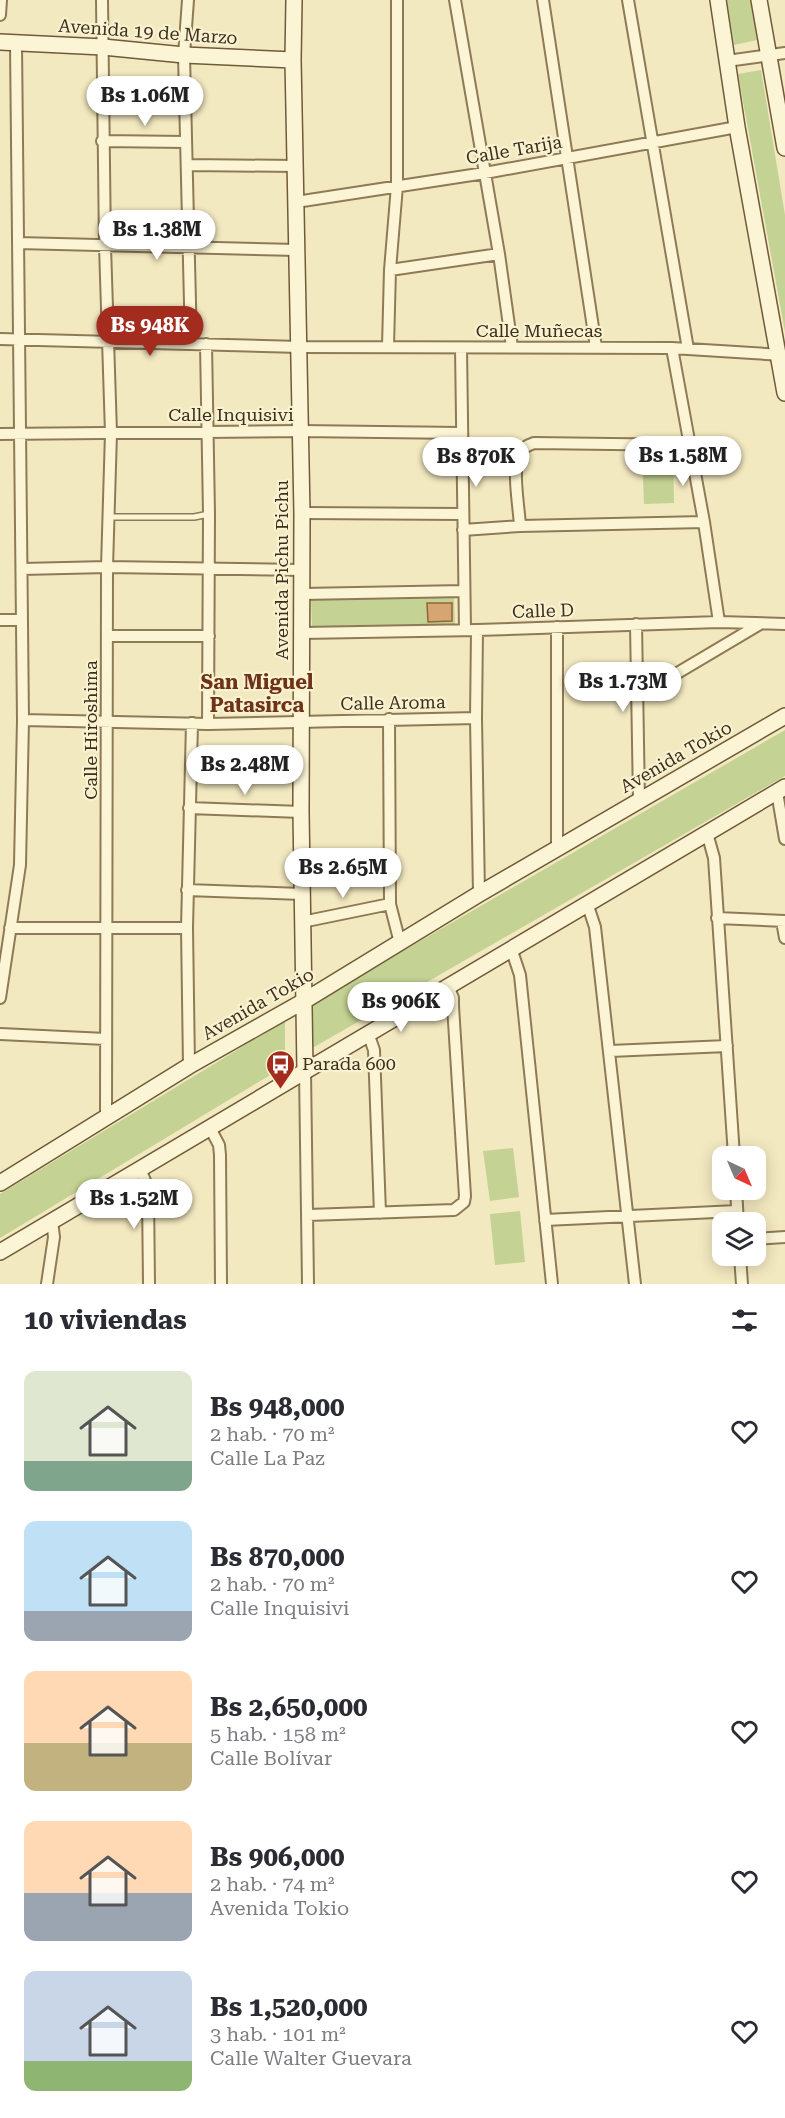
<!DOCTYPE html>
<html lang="es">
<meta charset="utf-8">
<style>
:root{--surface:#fff;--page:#f2f2f3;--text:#2b2b33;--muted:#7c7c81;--accent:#a32c1f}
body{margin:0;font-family:"Roboto Serif",serif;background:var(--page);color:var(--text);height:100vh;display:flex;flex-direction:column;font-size:22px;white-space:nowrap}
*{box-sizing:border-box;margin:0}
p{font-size:20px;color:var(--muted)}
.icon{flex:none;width:33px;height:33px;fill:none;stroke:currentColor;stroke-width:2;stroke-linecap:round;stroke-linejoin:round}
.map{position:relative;height:1284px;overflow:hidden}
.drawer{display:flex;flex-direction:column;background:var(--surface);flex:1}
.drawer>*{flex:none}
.needle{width:39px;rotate:136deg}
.tools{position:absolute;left:712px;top:1146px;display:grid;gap:12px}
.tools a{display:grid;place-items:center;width:54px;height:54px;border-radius:12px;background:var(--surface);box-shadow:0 3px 15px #0003;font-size:30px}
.price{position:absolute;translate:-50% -51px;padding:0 14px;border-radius:21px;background:#fff;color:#222;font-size:20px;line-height:39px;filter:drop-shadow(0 2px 3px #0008)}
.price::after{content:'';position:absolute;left:50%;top:36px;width:18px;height:14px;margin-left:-9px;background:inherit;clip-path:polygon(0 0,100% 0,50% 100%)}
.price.on{background:var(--accent);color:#fff}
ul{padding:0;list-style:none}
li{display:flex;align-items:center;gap:18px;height:150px;padding:0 24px}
li span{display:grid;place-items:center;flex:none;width:168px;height:120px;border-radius:12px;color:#555}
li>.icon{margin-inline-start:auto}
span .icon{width:72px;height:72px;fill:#fffc;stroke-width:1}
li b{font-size:26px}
h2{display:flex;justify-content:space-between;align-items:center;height:72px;padding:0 24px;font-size:26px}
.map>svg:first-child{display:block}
</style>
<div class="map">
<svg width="785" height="1284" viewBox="0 0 785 1284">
<rect width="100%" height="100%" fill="#f3e9c0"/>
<!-- green -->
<path fill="#c4d293" d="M727 0H750L757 40 734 45Z
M761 70 785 215V332L738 74Z
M673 452 674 503 644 504 642 453Z
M454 596 455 626 312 629 311 598Z
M785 730V776L309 1050 306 1007Z
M285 1021V1066L0 1238V1194Z
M513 1148 519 1197 490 1201 483 1151Z
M520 1211 525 1262 495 1265 490 1214Z"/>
<!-- building -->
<path fill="#d5a672" stroke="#906539" stroke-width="1.5" d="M427 603H452V621L428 622Z"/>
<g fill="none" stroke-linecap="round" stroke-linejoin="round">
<defs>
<path id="lane" d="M109 517H194L209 514"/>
<path id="street" d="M102 0 105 246 111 433 107 567 106 1118
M188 0 184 55 191 344
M455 0 499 254 512 347
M543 0 596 347
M628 0 688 349
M0 15 1 0
M727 61 785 53
M102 141 186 142
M187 165 296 166
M296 202 485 173 737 127
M18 243 297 250
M390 270 499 254
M0 339 300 347 672 348 782 355
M206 344 209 514 208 724
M388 346 390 270 397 186V0
M461 348 465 629
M672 348 704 522 719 622
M0 434 300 431 461 433
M302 513 462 514
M520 526C519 507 512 471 519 454 522 448 528 445 534 443L689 445
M463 530 520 526 704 522
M22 569 107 567 302 570
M302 594 464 591
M0 620H22
M636 624 639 801
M557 627V850
M477 630 476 718 479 894
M302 633 477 630 719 622 785 624
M108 636H209
M637 697 760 624
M389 719 390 904 400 943
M23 720 208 724 476 718
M777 792 785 839
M189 808 301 812
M707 833 714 858 734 1156
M187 890 302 894
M587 903 595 927 635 1284
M717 918 785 921
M782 921 785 938
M302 922 390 904
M10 928H187
M511 948 520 975 552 1284
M0 998 20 865 23 720 16 44
M368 1033 374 1050 380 1213
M0 1034 106 1039
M610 1051 727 1046
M189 1066 187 928 192 723
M305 1071 308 1284
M210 1128 219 1145 220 1155 221 1284
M140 1169 146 1183 148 1193 149 1284
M736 1190 738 1222
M308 1215 454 1210 464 1202 465 1196 453 1006V998L448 986
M545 1220 737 1211
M756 1239 785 1237
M740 1256 742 1284
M47 1284 54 1237 52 1221"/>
<path id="secondary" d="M294 0 293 60 302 513 301 812 305 1071
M718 0 737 127 785 393
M759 0 785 148
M0 42 103 47 184 55 293 60
M0 1183 189 1066 304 1001 479 894 785 716
M0 1252 785 787"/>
</defs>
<!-- lane casing -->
<use href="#lane" stroke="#8e7a56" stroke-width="8"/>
<!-- street casing -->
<use href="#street" stroke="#8e7a56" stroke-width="14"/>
<!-- secondary casing -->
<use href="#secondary" stroke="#705a39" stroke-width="18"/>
<!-- lane -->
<use href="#lane" stroke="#fcf5d5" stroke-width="5"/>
<!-- street -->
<use href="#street" stroke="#fcf5d5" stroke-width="10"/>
<!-- secondary -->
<use href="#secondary" stroke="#fcf5d5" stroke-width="15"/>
</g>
<!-- icons -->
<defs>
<symbol id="bus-pin" viewBox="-11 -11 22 30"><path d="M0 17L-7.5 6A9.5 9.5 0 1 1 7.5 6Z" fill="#a32c1f" stroke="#f9f2d1"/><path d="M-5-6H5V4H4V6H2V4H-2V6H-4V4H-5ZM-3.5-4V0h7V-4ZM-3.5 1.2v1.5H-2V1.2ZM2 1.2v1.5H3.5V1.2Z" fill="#fff"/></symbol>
</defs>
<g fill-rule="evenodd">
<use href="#bus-pin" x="264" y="1048" width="33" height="45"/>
</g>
<g text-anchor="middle" stroke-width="4.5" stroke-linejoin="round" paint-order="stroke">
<!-- street labels -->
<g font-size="18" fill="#3c2f1c" stroke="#f9f2d1">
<text transform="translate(148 32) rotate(4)" y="6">Avenida 19 de Marzo</text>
<text transform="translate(514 150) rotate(-10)" y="6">Calle Tarija</text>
<text x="539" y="337">Calle Muñecas</text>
<text x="231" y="421">Calle Inquisivi</text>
<text transform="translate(282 570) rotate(-90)" y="6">Avenida Pichu Pichu</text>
<text transform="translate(543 611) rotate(-2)" y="6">Calle D</text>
<text transform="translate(393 703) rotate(-1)" y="6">Calle Aroma</text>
<text transform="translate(91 730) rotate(-90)" y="6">Calle Hiroshima</text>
<text transform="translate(676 757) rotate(-30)" y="6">Avenida Tokio</text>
<text transform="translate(258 1004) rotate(-30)" y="6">Avenida Tokio</text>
</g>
<!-- poi labels -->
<g font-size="18" fill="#3c2f1c" stroke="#f9f2d1" text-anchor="start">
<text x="302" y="1070">Parada 600</text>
</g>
<!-- neighbourhood labels -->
<g font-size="20" font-weight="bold" fill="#6d3217" stroke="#f9f2d1">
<text x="257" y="689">San Miguel<tspan x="257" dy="23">Patasirca</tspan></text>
</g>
</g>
</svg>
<div class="tools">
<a><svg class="needle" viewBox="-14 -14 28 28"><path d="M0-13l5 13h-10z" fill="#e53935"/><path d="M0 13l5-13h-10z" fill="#7c7c81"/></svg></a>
<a><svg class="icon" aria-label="layers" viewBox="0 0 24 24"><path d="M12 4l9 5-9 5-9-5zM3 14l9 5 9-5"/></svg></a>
</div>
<b class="price" style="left:145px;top:127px">Bs 1.06M</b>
<b class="price" style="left:157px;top:261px">Bs 1.38M</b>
<b class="price on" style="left:150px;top:357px">Bs 948K</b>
<b class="price" style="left:683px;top:487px">Bs 1.58M</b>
<b class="price" style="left:476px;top:488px">Bs 870K</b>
<b class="price" style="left:623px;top:713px">Bs 1.73M</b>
<b class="price" style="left:245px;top:796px">Bs 2.48M</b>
<b class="price" style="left:343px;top:899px">Bs 2.65M</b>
<b class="price" style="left:401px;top:1033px">Bs 906K</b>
<b class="price" style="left:134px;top:1230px">Bs 1.52M</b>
</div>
<section class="drawer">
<h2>10 viviendas<svg class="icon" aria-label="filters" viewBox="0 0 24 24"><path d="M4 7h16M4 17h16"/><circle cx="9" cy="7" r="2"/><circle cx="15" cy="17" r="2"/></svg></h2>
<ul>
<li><span style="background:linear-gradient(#dfe7d0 75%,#7fa58c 0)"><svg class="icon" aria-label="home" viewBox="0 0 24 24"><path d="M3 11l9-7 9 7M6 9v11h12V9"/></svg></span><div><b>Bs 948,000</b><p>2 hab. · 70 m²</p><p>Calle La Paz</p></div><svg class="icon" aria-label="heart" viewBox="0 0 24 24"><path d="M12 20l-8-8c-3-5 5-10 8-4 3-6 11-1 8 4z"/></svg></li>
<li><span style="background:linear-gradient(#bfe0f5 75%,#9aa5b1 0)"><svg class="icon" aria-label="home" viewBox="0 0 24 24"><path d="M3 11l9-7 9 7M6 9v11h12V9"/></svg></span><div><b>Bs 870,000</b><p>2 hab. · 70 m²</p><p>Calle Inquisivi</p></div><svg class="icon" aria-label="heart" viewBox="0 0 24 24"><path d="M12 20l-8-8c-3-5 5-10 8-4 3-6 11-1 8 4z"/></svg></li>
<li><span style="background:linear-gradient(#ffd9b3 60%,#c2b280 0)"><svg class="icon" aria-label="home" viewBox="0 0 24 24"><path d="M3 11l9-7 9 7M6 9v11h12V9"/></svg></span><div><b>Bs 2,650,000</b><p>5 hab. · 158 m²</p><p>Calle Bolívar</p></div><svg class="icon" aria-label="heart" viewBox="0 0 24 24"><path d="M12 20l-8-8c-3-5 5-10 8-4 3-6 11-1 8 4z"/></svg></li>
<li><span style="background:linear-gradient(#ffd9b3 60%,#9aa5b1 0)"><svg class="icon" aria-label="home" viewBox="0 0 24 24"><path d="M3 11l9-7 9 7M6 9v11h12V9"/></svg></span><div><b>Bs 906,000</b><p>2 hab. · 74 m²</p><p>Avenida Tokio</p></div><svg class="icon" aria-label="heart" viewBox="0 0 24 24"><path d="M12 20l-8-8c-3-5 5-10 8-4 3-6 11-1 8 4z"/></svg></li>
<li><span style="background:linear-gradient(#c9d6e8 75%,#8fb573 0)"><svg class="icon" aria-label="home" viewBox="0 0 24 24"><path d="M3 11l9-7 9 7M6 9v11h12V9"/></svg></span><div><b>Bs 1,520,000</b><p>3 hab. · 101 m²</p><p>Calle Walter Guevara</p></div><svg class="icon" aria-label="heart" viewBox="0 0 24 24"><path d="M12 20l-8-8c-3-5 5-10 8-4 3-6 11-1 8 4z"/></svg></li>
</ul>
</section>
